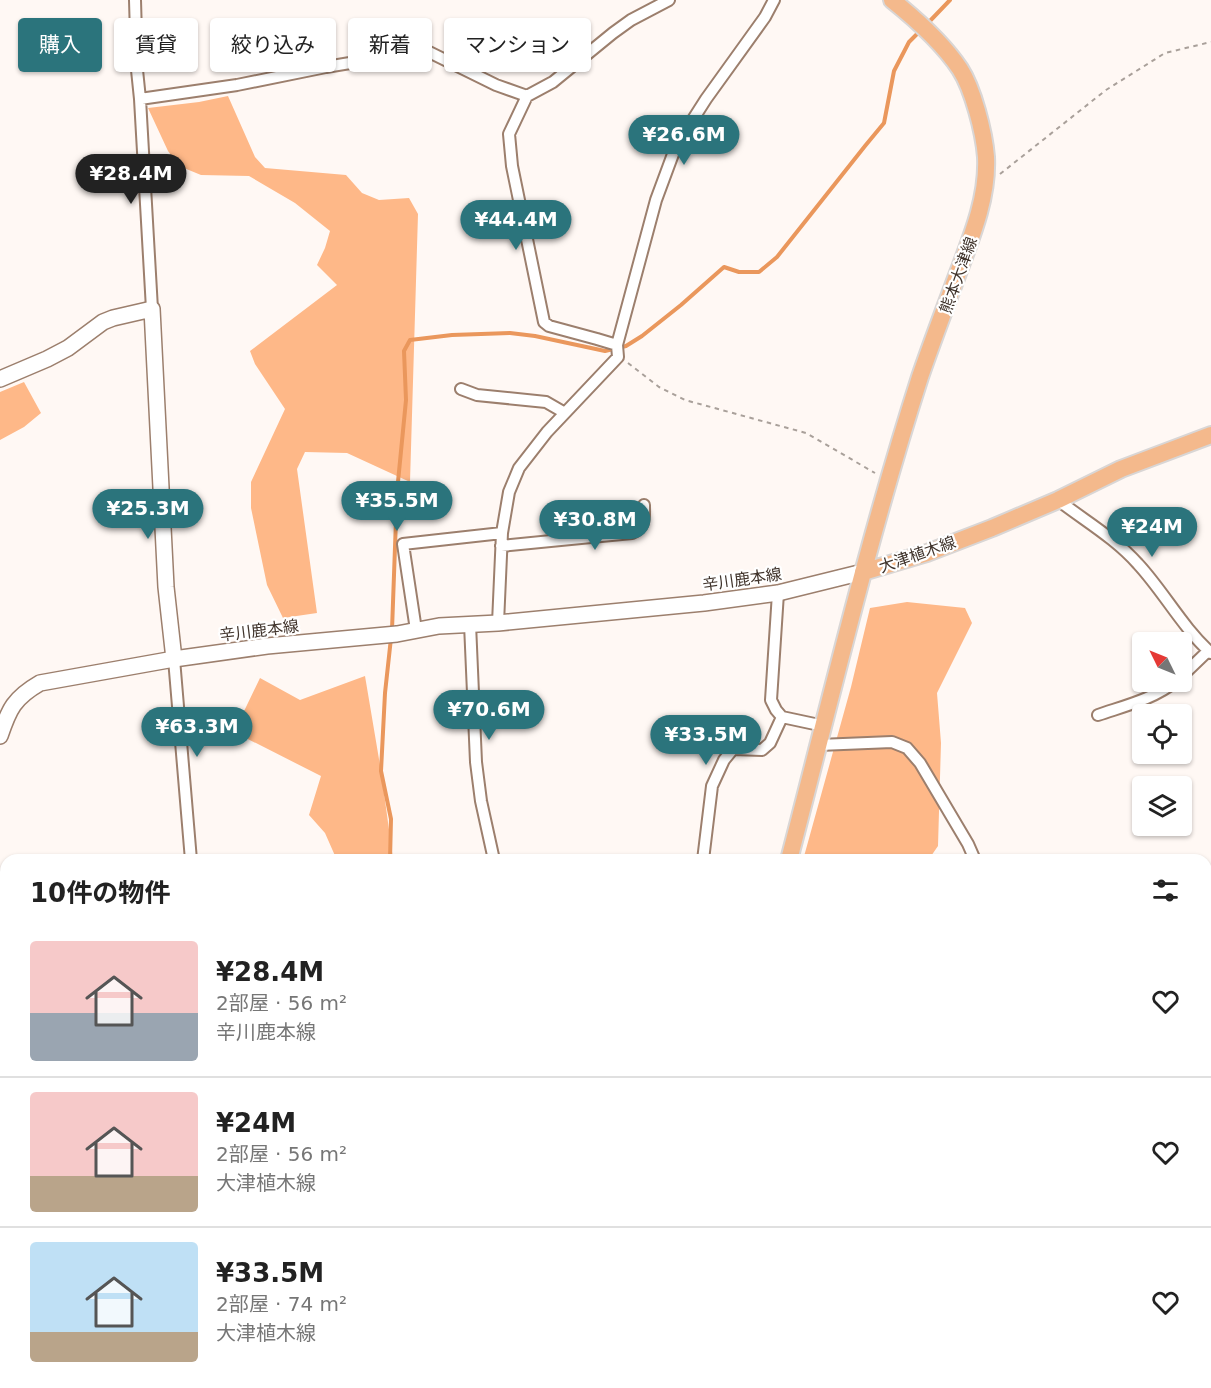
<!DOCTYPE html>
<html lang="ja">
<meta charset="utf-8">
<style>
:root{--surface:#fff;--page:#f6f6f6;--text:#222;--muted:#767676;--line:#e0e0e0;--accent:#2b747c}
body{margin:0;font-family:"DejaVu Sans","Noto Sans JP",sans-serif;background:var(--page);color:var(--text);height:100vh;display:flex;flex-direction:column;font-size:22px;white-space:nowrap}
*{box-sizing:border-box;margin:0}
p{font-size:20px;color:var(--muted)}
.icon{flex:none;width:33px;height:33px;fill:none;stroke:currentColor;stroke-width:2;stroke-linecap:round;stroke-linejoin:round}
.map{position:relative;flex:1;overflow:hidden}
.sheet{position:absolute;left:0px;top:854px;width:1212px;height:536px;display:flex;flex-direction:column;background:var(--surface);border-radius:18px 18px 0 0;box-shadow:0 2px 4px #0004}
.sheet>*{flex:none}
.guide{position:absolute;left:18px;top:18px;width:600px;height:54px;display:flex;gap:12px}
.needle{width:39px;rotate:313deg}
.fabs{position:absolute;left:1132px;top:632px;display:grid;gap:12px}
.fabs a{display:grid;place-items:center;width:60px;height:60px;border-radius:6px;background:var(--surface);box-shadow:0 2px 4px #0004;font-size:30px}
.price{position:absolute;translate:-50% -51px;padding:0 14px;border-radius:21px;background:var(--accent);color:#fff;font-size:20px;line-height:39px;filter:drop-shadow(0 2px 3px #0008)}
.price::after{content:'';position:absolute;left:50%;top:36px;width:18px;height:14px;margin-left:-9px;background:inherit;clip-path:polygon(0 0,100% 0,50% 100%)}
.price.active{background:#222;color:#fff}
ul{padding:0;list-style:none}
li{display:flex;align-items:center;gap:18px;height:150px;padding:0 30px}
li+li{border-top:2px solid var(--line)}
li span{display:grid;place-items:center;flex:none;width:168px;height:120px;border-radius:6px;color:#555}
li>.icon{margin-inline-start:auto}
span .icon{width:72px;height:72px;fill:#fffc;stroke-width:1}
li b{font-size:26px}
h2{display:flex;justify-content:space-between;align-items:center;height:72px;padding:0 30px;font-size:26px}
.tag{padding:0 21px;border-radius:6px;background:var(--surface);box-shadow:0 2px 4px #0004;font-size:21px;line-height:54px}
.tag.active{background:var(--accent);color:#fff}
.map>svg:first-child{display:block}
</style>
<div class="map">
<svg width="1211" height="1388" viewBox="0 0 1211 1388">
<rect width="100%" height="100%" fill="#fff8f4"/>
<!-- green -->
<path fill="#feb888" d="M228 96 255 157 265 168 346 175 362 193 379 200 409 198 418 214 410 482 347 453 305 452 297 469 317 613 283 618 267 585 251 508V482L285 409 255 364 250 351 337 285 317 265 325 248 330 231 295 203 249 176 201 175 179 166 168 151 148 108 199 102Z
M24 382 41 413 24 427 0 440V392Z
M907 602 965 608 972 623 937 693 941 743 938 846 929 859 803 860 851 687 870 608Z
M365 676 381 771 393 859H333L336 858 325 833 309 815 321 776 234 732 260 678 300 700Z"/>
<g fill="none" stroke-linecap="round" stroke-linejoin="round">
<!-- stream -->
<path stroke="#ea975c" stroke-width="4" d="M928 23 950 0
M392 630 397 492 406 400 404 351 410 340 452 335 510 333 535 336 605 351 626 346 642 336 681 305 724 267 739 272H759L777 257 865 146 884 123 894 71 909 42 920 31
M390 860 391 819 381 771 385 693 391 638
M110 1388 112 1383"/>
<defs>
<path id="street" d="M135 0 137 70 140 99 152 309
M140 99 237 85 326 67 380 58 411 49 427 51 496 85 527 96
M617 345 597 339 549 326 544 322 512 166 509 134 527 96 553 82 613 33 631 20 669 0
M461 389 477 395 546 402 565 413
M1058 500C1085 521 1115 538 1138 564 1164 592 1182 627 1211 653
M501 546 632 533C646 527 644 519 644 505
M778 593 771 700 776 710 782 717 824 726
M498 623 502 533 509 492 519 468 547 432 618 357 617 345 656 200 676 146 706 99 765 17 774 0
M470 624 476 762 481 801 494 860
M416 630 403 544 502 533
M174 659 191 860
M1182 676 1208 651
M1098 715C1124 706 1154 699 1176 681
M819 745 892 742 907 748 920 763 968 844 975 860
M703 860 712 786 724 760 733 749 762 750 770 743 782 717
M1206 990 1211 987
M1206 1187 1211 1184
M0 1279 6 1275
M275 1383V1388
M1048 1383 1072 1388
M983 1388 987 1383"/>
<path id="secondary" d="M0 379 47 359 68 348 103 322 113 318 152 309 166 587 174 659 267 646 397 634 439 626 498 623 704 603 778 593 863 572
M0 736C9 709 14 698 40 683L174 659
M0 1177 6 1189
M814 1383 838 1388
M123 1388 124 1383"/>
<path id="primary" d="M863 572 927 553 992 528 1058 500 1121 469 1211 435
M789 860C831 698 869 536 920 377 932 342 945 308 958 273 972 236 988 197 986 157 984 132 973 89 960 69 942 42 917 20 892 0
M748 1388 749 1383"/>
</defs>
<!-- street casing -->
<use href="#street" stroke="#9c7f6d" stroke-width="14"/>
<!-- secondary casing -->
<use href="#secondary" stroke="#9c7f6d" stroke-width="18"/>
<!-- primary casing -->
<use href="#primary" stroke="#d9d6d5" stroke-width="20"/>
<!-- path -->
<path stroke="#a9a09a" stroke-width="2" stroke-dasharray="4.5 4.5" stroke-linecap="butt" d="M1000 174 1106 90 1165 53 1211 42
M628 363 659 387 685 400 806 433 875 473
M595 1388 596 1383"/>
<!-- street -->
<use href="#street" stroke="#fff" stroke-width="10"/>
<!-- secondary -->
<use href="#secondary" stroke="#fff" stroke-width="15"/>
<!-- primary -->
<use href="#primary" stroke="#f4b98c" stroke-width="16"/>
</g>
<g text-anchor="middle" stroke-width="4.5" stroke-linejoin="round" paint-order="stroke">
<!-- street labels -->
<g font-size="16" fill="#40342c" stroke="#fff">
<text transform="translate(958 275) rotate(-70)" y="6">熊本大津線</text>
<text transform="translate(917 554) rotate(-19)" y="6">大津植木線</text>
<text transform="translate(742 579) rotate(-8)" y="6">辛川鹿本線</text>
<text transform="translate(259 630) rotate(-7)" y="6">辛川鹿本線</text>
</g>
</g>
</svg>
<div class="fabs">
<a><svg class="needle" viewBox="-14 -14 28 28"><path d="M0-13l5 13h-10z" fill="#e53935"/><path d="M0 13l5-13h-10z" fill="#767676"/></svg></a>
<a><svg class="icon" aria-label="locate" viewBox="0 0 24 24"><circle cx="12" cy="12" r="6"/><path d="M12 2v4M12 18v4M2 12h4M18 12h4"/></svg></a>
<a><svg class="icon" aria-label="layers" viewBox="0 0 24 24"><path d="M12 4l9 5-9 5-9-5zM3 14l9 5 9-5"/></svg></a>
</div>
<b class="price" style="left:684px;top:166px">¥26.6M</b>
<b class="price active" style="left:131px;top:205px">¥28.4M</b>
<b class="price" style="left:516px;top:251px">¥44.4M</b>
<b class="price" style="left:397px;top:532px">¥35.5M</b>
<b class="price" style="left:148px;top:540px">¥25.3M</b>
<b class="price" style="left:595px;top:551px">¥30.8M</b>
<b class="price" style="left:1152px;top:558px">¥24M</b>
<b class="price" style="left:489px;top:741px">¥70.6M</b>
<b class="price" style="left:197px;top:758px">¥63.3M</b>
<b class="price" style="left:706px;top:766px">¥33.5M</b>
<div class="guide">
<a class="tag active">購入</a>
<a class="tag">賃貸</a>
<a class="tag">絞り込み</a>
<a class="tag">新着</a>
<a class="tag">マンション</a>
</div>
<section class="sheet">
<h2>10件の物件<svg class="icon" aria-label="filters" viewBox="0 0 24 24"><path d="M4 7h16M4 17h16"/><circle cx="9" cy="7" r="2"/><circle cx="15" cy="17" r="2"/></svg></h2>
<ul>
<li><span style="background:linear-gradient(#f6c9c9 60%,#9aa5b1 0)"><svg class="icon" aria-label="home" viewBox="0 0 24 24"><path d="M3 11l9-7 9 7M6 9v11h12V9"/></svg></span><div><b>¥28.4M</b><p>2部屋 · 56 m²</p><p>辛川鹿本線</p></div><svg class="icon" aria-label="heart" viewBox="0 0 24 24"><path d="M12 20l-8-8c-3-5 5-10 8-4 3-6 11-1 8 4z"/></svg></li>
<li><span style="background:linear-gradient(#f6c9c9 70%,#b9a48a 0)"><svg class="icon" aria-label="home" viewBox="0 0 24 24"><path d="M3 11l9-7 9 7M6 9v11h12V9"/></svg></span><div><b>¥24M</b><p>2部屋 · 56 m²</p><p>大津植木線</p></div><svg class="icon" aria-label="heart" viewBox="0 0 24 24"><path d="M12 20l-8-8c-3-5 5-10 8-4 3-6 11-1 8 4z"/></svg></li>
<li><span style="background:linear-gradient(#bfe0f5 75%,#b9a48a 0)"><svg class="icon" aria-label="home" viewBox="0 0 24 24"><path d="M3 11l9-7 9 7M6 9v11h12V9"/></svg></span><div><b>¥33.5M</b><p>2部屋 · 74 m²</p><p>大津植木線</p></div><svg class="icon" aria-label="heart" viewBox="0 0 24 24"><path d="M12 20l-8-8c-3-5 5-10 8-4 3-6 11-1 8 4z"/></svg></li>
</ul>
</section>
</div>
